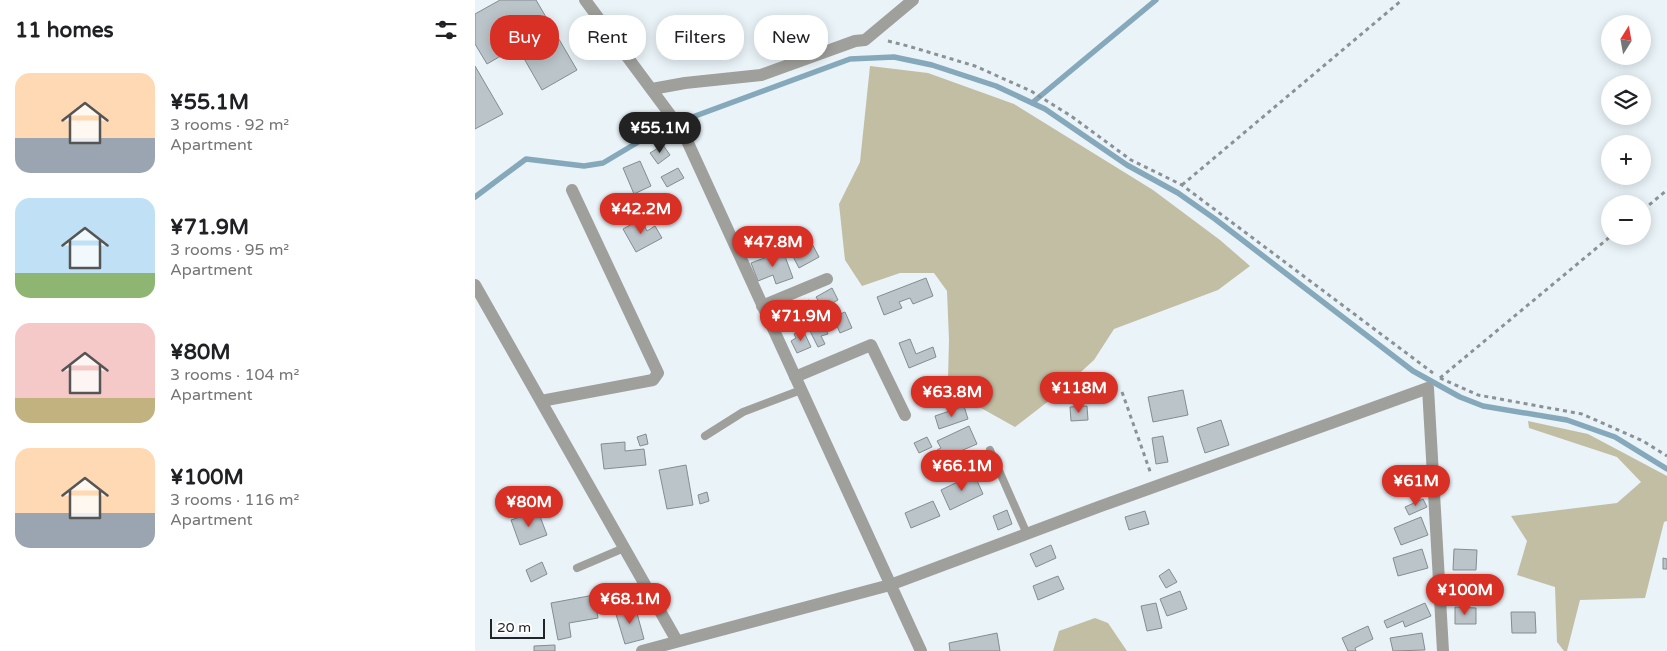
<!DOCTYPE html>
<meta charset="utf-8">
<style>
:root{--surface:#fff;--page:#f2f2f2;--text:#202124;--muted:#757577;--accent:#d93025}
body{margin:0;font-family:"Varela Round",sans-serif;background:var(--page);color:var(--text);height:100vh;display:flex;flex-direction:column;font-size:19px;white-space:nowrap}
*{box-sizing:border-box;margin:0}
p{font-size:16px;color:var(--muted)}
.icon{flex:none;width:28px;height:28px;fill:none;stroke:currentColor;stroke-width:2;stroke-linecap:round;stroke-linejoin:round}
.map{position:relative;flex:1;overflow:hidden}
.drawer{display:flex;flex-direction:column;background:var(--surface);width:475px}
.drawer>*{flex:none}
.banner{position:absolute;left:15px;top:15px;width:475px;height:45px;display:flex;gap:10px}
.needle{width:32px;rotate:11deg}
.buttons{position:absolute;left:1126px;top:15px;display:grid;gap:10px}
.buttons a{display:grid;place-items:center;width:50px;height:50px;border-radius:50%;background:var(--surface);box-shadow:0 2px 12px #0003;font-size:25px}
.scale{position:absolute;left:15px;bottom:12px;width:55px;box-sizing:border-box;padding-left:5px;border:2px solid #212527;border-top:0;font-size:14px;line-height:18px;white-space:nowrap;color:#212527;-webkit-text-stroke:4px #fff;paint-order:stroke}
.price{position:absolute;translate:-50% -42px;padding:0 11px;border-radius:18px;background:var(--accent);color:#fff;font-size:16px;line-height:32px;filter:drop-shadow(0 1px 2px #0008)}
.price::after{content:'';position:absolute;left:50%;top:30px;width:15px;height:11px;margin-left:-8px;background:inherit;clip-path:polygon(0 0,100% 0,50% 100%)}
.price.active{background:#222;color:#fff}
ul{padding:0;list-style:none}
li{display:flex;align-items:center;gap:15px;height:125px;padding:0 15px}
li span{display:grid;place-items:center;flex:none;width:140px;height:100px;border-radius:15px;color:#555}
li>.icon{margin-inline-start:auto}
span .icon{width:60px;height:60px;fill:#fffc;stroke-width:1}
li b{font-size:21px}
h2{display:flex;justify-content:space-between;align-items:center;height:60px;padding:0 15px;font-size:21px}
.tag{padding:0 18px;border-radius:20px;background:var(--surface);box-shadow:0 2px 12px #0003;font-size:18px;line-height:45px}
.tag.active{background:var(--accent);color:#fff}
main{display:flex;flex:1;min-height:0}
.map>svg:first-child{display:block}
</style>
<main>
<section class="drawer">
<h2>11 homes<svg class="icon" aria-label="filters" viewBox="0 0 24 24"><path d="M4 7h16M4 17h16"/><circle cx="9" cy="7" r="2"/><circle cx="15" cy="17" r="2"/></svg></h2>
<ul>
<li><span style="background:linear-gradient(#ffd9b3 65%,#9aa5b1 0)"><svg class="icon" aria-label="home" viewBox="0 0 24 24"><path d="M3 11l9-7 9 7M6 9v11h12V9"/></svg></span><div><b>¥55.1M</b><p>3 rooms · 92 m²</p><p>Apartment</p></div></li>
<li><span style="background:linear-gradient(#bfe0f5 75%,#8fb573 0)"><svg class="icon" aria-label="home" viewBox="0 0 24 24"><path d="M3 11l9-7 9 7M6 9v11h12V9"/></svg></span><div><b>¥71.9M</b><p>3 rooms · 95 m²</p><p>Apartment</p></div></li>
<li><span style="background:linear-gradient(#f6c9c9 75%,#c2b280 0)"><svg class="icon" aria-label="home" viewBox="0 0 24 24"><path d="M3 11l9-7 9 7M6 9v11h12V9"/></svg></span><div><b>¥80M</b><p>3 rooms · 104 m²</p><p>Apartment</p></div></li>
<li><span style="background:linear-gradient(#ffd9b3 65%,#9aa5b1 0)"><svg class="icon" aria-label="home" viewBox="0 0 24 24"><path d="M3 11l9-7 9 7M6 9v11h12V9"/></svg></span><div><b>¥100M</b><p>3 rooms · 116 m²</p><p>Apartment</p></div></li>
</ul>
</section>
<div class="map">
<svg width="1192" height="651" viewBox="0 0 1192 651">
<rect width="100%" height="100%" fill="#e9f3f8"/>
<!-- green -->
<path fill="#c2bea4" d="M395 66 453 73 539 104 678 190 745 240 775 266 743 290 639 329 619 360 575 400 540 427 506 408 473 379 474 340 472 291 459 273H425L387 286 370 260 364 204 385 162Z
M1053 421 1113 434 1192 476V521L1189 522 1170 598 1105 600 1092 651H1089L1082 642 1080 587 1042 575 1052 541 1036 516 1142 503 1166 482 1142 457 1054 428Z
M620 618 633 623 652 651H578L584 631Z"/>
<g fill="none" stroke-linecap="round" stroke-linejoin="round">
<!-- stream -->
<path stroke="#85a9ba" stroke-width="5.5" d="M557 103 681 0
M0 197 51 159 109 166 128 163 185 129 375 59 419 57 457 65 521 86 570 109 652 165 703 193 740 219 938 371 985 397 1008 406 1092 420 1140 437 1192 469"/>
</g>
<!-- building -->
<path fill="#bac4c9" stroke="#848d91" d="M25 0H61L102 70 67 90 31 27 17 35 29 54 12 64 0 44V14Z
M0 66 28 114 0 129Z
M188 145 195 155 183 164 175 153Z
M165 161 176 186 159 194 148 168Z
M203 168 209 178 192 187 186 177Z
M166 219 172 231 180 226 187 238 161 252 148 229Z
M334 238 344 257 324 268 314 249Z
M308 251 318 278 301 284 298 275 283 281 276 263Z
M451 278 458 296 438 304 435 298 424 302 427 308 409 315 402 297Z
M357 288 363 300 348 308 341 297Z
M334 300 337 307 317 315 314 308Z
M370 312 377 328 365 333 358 317Z
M347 321 353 334 346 336 350 344 343 347 333 327Z
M328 330 336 347 322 353 316 341 321 338 319 334Z
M435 339 441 354 458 347 461 357 434 368 424 343Z
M708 390 713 415 678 422 673 397Z
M489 406 493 419 464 429 460 416Z
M612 406 613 420 596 421 595 407Z
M746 420 754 445 730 453 722 428Z
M494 426 502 444 467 459 462 450 466 448 462 441Z
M171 434 173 444 165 446 162 437Z
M688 436 693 462 681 464 677 438Z
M452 437 457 447 444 453 439 443Z
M150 442V451L169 449 171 465 129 469 126 444Z
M211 465 218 505 192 509 184 470Z
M499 474 508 494 475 510 466 490Z
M232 492 234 501 225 504 223 495Z
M948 499 952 507 934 515 930 507Z
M458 501 465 516 436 528 430 513Z
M532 510 537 524 523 530 518 516Z
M63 511 72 535 45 545 36 520Z
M670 511 674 524 654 530 650 517Z
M946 517 953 535 926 545 919 528Z
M576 545 581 558 561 567 555 554Z
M947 549 953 568 923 576 918 558Z
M979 549 1002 550 1001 570H978Z
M1188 558 1192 559V569H1188Z
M67 562 72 574 56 582 51 570Z
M694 569 702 582 691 588 684 576Z
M583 576 589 589 563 600 558 586Z
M705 591 712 609 692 616 685 599Z
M119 595 123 618 94 623 96 637 83 640 76 603Z
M681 603 687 628 672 631 666 606Z
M950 603 956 616 930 627 928 621 912 628 909 621Z
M160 606 169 639 150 644 140 611Z
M980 607 1001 608V624H980Z
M1036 612H1060L1061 633H1037Z
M893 626 898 639 880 648 881 651H873L867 638Z
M522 633 525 651H475L474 643Z
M947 633 950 650 918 651 915 638Z
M80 645V651H59V646Z"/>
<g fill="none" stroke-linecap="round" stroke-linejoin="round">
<!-- path -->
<path stroke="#8b9296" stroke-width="3" stroke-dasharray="4 4" stroke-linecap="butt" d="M413 41 433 46 500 66 556 91 596 116 656 160 707 185 958 373
M707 185 927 0
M1168 210 1192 190
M965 378 1003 395 1107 414 1168 441 1192 456
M965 378 1136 236
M647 392 676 474"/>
<!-- service -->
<path stroke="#9f9f9b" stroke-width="8" d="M230 436 268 412 326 390
M515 450 552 534
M102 568 149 548"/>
<!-- minor -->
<path stroke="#9f9f9b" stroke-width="12" d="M110 0 208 132 446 651
M177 89 210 83 286 75 380 41 390 40 438 0
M0 285 202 641
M287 306 352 279
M320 377 396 345 430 415
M66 401 178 380 183 373 97 190
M167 651 415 585 626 506 953 388 968 651"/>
</g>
</svg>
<div class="buttons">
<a><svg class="needle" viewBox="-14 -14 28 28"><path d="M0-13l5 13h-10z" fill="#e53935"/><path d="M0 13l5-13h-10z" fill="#757577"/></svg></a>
<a><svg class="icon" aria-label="layers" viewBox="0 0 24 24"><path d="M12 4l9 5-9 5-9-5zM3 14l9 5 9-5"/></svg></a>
<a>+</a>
<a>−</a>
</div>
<div class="scale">20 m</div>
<b class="price active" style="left:185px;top:154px">¥55.1M</b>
<b class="price" style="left:166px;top:235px">¥42.2M</b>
<b class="price" style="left:298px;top:268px">¥47.8M</b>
<b class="price" style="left:326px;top:342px">¥71.9M</b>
<b class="price" style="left:604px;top:414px">¥118M</b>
<b class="price" style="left:477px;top:418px">¥63.8M</b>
<b class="price" style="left:487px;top:492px">¥66.1M</b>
<b class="price" style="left:941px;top:507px">¥61M</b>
<b class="price" style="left:54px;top:528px">¥80M</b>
<b class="price" style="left:990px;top:616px">¥100M</b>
<b class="price" style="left:155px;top:625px">¥68.1M</b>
<div class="banner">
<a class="tag active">Buy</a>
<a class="tag">Rent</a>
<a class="tag">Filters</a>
<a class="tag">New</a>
</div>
</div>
</main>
